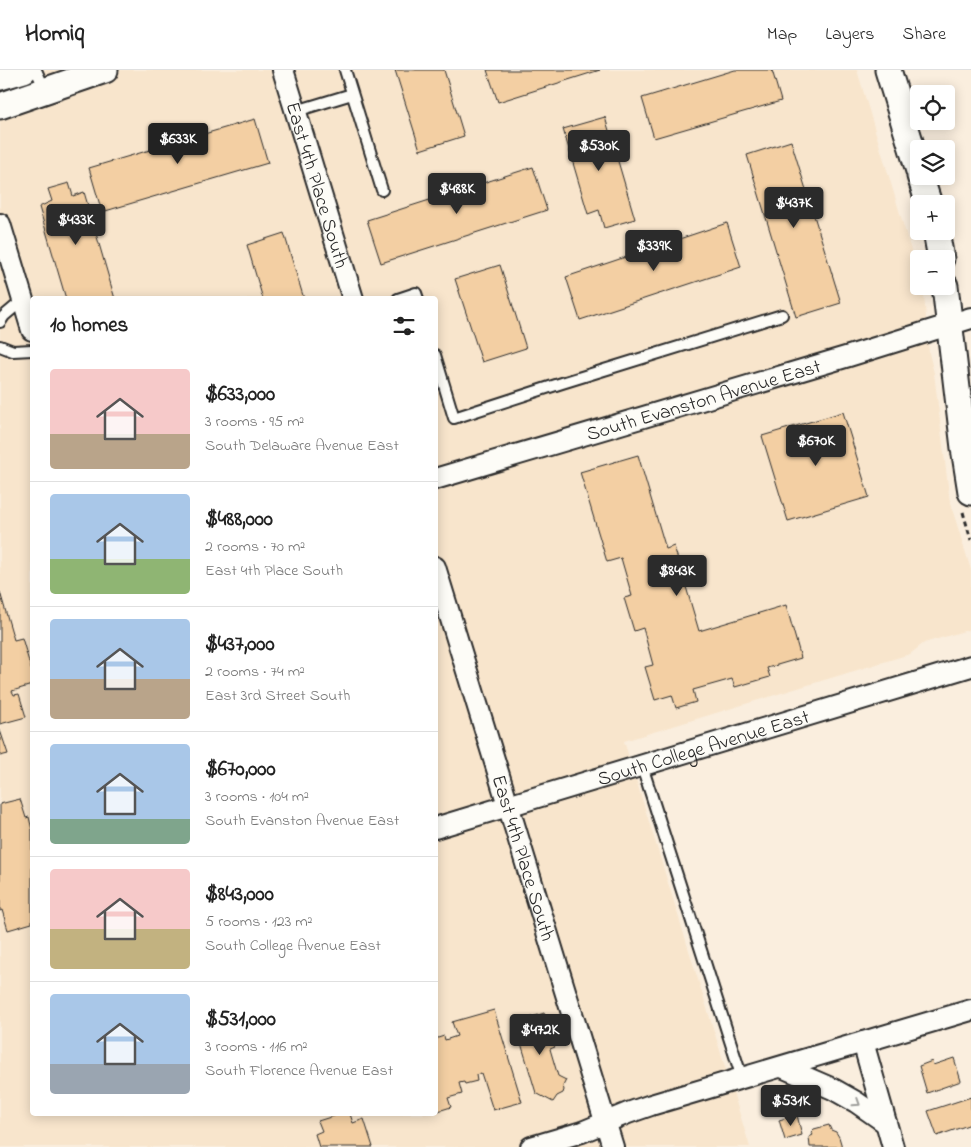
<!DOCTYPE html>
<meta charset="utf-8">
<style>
:root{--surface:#fff;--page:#f2f2f2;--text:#222;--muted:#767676;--line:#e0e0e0;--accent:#2b2b2b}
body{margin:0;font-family:"Indie Flower",sans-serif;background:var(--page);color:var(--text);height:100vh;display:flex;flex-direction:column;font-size:19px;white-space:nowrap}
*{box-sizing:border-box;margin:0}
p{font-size:16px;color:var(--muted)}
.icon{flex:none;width:28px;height:28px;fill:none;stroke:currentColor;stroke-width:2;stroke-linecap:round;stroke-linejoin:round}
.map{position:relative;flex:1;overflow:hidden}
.panel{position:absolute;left:30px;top:226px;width:408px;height:820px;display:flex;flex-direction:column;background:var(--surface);border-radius:5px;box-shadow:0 2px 12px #0003}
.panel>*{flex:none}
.controls{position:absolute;left:910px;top:15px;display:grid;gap:10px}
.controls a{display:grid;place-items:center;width:45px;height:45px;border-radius:5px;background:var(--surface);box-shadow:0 2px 12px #0003;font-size:25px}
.price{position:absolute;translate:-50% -42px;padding:0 11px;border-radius:5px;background:var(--accent);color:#fff;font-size:16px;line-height:32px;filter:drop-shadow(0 1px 2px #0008)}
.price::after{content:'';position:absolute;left:50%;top:30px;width:15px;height:11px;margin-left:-8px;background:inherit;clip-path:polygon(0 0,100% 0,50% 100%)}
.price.current{background:#222;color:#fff}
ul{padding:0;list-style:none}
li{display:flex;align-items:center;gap:15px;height:125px;padding:0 20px}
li+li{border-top:1px solid var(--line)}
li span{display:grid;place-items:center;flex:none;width:140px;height:100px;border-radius:5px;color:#555}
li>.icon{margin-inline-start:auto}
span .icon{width:60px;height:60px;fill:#fffc;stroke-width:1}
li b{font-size:21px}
h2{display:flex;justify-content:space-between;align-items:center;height:60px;padding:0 20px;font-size:21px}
header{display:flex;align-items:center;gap:30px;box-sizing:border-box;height:70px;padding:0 25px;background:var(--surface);border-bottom:1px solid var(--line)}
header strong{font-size:24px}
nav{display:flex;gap:28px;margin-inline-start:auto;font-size:18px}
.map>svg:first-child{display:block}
</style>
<header>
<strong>Homiq</strong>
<nav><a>Map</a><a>Layers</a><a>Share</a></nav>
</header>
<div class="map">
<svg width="971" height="1077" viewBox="0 0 971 1077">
<rect width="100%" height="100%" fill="#faeede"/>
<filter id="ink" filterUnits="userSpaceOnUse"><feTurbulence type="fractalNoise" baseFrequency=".02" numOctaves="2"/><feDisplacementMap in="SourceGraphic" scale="10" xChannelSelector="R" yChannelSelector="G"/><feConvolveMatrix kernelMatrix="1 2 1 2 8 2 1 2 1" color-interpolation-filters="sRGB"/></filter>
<g filter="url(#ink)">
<!-- built -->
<path fill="#f8e5cc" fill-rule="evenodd" d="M0 0H857L919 207V216H921L924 225 929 283 934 303 950 432 971 500V559L924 573 910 584 624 671 750 1077H0ZM32 229H435V1044H32Z"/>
<!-- building -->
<path fill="#f3cfa3" stroke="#2b2b2b" d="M395 0H444L464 66 420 80Z
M487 0H600L498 32Z
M735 0H772L781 31 654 68 642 28Z
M605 47 635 149 604 158 599 140 588 144 563 59Z
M255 49 268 93 102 142 89 98Z
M791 71 841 233 796 247 747 85Z
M533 97 547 140 381 193 367 150Z
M69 113 73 126 84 122 115 229H66L39 137 52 131 48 119Z
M727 153 741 197 580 250 566 207Z
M284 163 304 229H263L247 175Z
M500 195 526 278 482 292 455 209Z
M843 342 869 427 788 451 762 366Z
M638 385 666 479 674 476 699 561 786 535 801 588 767 598 770 607 735 617 732 609 693 620 696 632 676 638 672 625 655 630 645 597 653 595 643 558 634 561 624 528 632 526 621 488 607 492 580 402Z
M0 522 14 570 22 568 32 602V615L12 621 14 625 19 624 26 647 0 654Z
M0 660 8 684 0 686Z
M20 729 26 748 29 747 32 760V853L8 860 2 840 0 841V734Z
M494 940 522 1032 493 1040 481 1003 476 1005 477 1011 465 1014 464 1012 459 1013 462 1024 448 1028 451 1037 435 1042V969L444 966 445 970 457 966 452 952Z
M544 943 555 977 550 979 558 1006 566 1010 563 1016 564 1020 563 1023 557 1026 553 1032 536 1023 515 953Z
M954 988 961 1011 927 1023 919 996 932 991 933 995Z
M971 1027V1054L937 1066 928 1041Z
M340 1044H350L353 1053 364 1049 373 1077H319L315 1064 322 1061 318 1051Z
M797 1045 802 1065 785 1070 779 1050Z
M829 1055 831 1060 836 1062 839 1067 842 1077H810L809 1067 813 1065 811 1062 814 1059Z"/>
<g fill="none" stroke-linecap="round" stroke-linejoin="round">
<defs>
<path id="service" d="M36 0 45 20
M345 0 382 120
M296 41 352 24
M398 229 416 223 418 229
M0 252 4 246 23 230
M0 276 13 281 32 280
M435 285 454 348 562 313 782 245
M642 696 742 1008"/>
<g id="minor">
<path id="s1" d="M283 0 353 229"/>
<path d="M0 154 32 260"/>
<path id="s2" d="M435 409 849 286 971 248"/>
<path id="s3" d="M435 497 613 1077"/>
<path id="s4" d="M435 758 971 596"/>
<path d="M863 972 893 1077"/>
<path d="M782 997 833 1019 856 1032 886 1053"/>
<path d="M531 1077 582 1062 628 1043 651 1035 971 940"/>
</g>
<path id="tertiary" d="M888 0 919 101
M0 7 24 0
M0 36 105 0
M920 106 929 134
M936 161 941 189
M945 216 964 378 971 422"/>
</defs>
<!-- service casing -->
<use href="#service" stroke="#2b2b2b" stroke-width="14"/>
<!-- minor casing -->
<use href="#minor" stroke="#2b2b2b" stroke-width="24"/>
<!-- tertiary casing -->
<use href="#tertiary" stroke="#2b2b2b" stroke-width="29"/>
<!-- path -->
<path stroke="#2b2b2b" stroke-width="3" stroke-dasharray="5 4" stroke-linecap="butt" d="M963 442 971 470"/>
<!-- service -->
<use href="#service" stroke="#fdfcf7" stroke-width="10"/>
<!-- minor -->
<use href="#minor" stroke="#fdfcf7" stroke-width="20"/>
<!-- tertiary -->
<use href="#tertiary" stroke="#fdfcf7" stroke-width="25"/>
</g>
<!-- one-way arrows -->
<defs><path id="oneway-chevron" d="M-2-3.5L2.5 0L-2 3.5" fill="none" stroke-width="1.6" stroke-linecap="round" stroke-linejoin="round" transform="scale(1.25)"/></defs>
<use stroke="#9e9e9b" href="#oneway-chevron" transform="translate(857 1033) rotate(33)"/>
</g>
<g text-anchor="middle" stroke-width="4" stroke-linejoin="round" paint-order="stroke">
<!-- street labels -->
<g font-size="20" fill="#2b2b2b" stroke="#fdfcf7">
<text dy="7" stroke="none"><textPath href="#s1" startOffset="120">East 4th Place South</textPath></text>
<text dy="7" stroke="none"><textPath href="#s2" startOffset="280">South Evanston Avenue East</textPath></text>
<text dy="7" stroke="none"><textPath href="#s4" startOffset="280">South College Avenue East</textPath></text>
<text dy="7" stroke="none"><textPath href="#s3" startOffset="304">East 4th Place South</textPath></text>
</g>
</g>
</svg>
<div class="controls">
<a><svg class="icon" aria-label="locate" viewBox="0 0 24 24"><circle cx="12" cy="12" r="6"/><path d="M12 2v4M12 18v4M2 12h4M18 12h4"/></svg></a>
<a><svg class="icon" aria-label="layers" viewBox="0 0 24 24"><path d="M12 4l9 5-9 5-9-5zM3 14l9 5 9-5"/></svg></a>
<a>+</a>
<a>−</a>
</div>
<b class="price current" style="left:178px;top:95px">$633K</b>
<b class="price" style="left:599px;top:102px">$530K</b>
<b class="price" style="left:457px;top:145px">$488K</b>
<b class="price" style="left:794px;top:159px">$437K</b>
<b class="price" style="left:76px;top:176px">$433K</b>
<b class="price" style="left:654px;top:202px">$339K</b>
<b class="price" style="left:816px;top:397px">$670K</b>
<b class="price" style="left:677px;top:527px">$843K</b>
<b class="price" style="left:540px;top:986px">$472K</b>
<b class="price" style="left:791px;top:1057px">$531K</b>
<section class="panel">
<h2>10 homes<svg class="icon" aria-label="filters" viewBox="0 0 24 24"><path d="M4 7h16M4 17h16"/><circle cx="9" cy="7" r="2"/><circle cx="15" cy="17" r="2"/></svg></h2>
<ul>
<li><span style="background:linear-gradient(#f6c9c9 65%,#b9a48a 0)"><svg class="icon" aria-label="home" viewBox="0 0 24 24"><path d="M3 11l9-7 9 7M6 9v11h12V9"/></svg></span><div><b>$633,000</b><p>3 rooms · 95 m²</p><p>South Delaware Avenue East</p></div></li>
<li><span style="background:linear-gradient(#a9c7e8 65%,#8fb573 0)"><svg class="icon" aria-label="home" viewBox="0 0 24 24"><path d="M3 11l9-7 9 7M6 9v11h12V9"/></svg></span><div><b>$488,000</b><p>2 rooms · 70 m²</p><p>East 4th Place South</p></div></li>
<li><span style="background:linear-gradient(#a9c7e8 60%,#b9a48a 0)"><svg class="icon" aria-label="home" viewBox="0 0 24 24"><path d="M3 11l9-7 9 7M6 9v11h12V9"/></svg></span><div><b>$437,000</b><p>2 rooms · 74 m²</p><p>East 3rd Street South</p></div></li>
<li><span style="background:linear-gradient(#a9c7e8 75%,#7fa58c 0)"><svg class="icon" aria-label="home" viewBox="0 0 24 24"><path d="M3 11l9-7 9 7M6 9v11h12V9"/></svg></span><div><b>$670,000</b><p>3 rooms · 104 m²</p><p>South Evanston Avenue East</p></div></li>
<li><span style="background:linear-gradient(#f6c9c9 60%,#c2b280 0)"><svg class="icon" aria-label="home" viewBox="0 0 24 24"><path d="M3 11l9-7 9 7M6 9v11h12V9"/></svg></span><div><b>$843,000</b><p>5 rooms · 123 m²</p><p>South College Avenue East</p></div></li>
<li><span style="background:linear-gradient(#a9c7e8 70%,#9aa5b1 0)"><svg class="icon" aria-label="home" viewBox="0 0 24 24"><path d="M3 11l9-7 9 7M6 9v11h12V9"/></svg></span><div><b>$531,000</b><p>3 rooms · 116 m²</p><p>South Florence Avenue East</p></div></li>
</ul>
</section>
</div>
